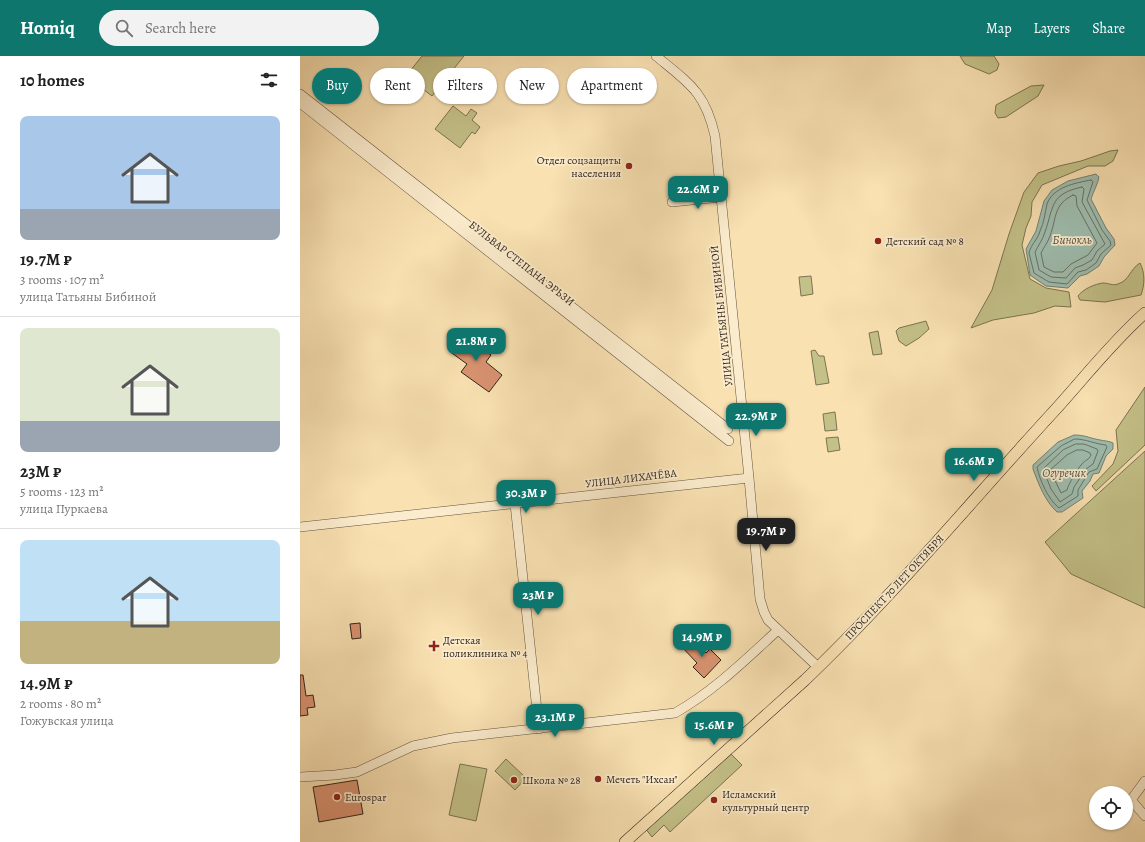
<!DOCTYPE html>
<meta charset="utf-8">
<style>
:root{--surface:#fff;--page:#f2f2f2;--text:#222;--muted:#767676;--line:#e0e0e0;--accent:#0f766e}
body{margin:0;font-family:Alegreya,serif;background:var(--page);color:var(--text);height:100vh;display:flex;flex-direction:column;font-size:15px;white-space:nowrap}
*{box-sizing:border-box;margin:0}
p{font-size:13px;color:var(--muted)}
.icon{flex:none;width:22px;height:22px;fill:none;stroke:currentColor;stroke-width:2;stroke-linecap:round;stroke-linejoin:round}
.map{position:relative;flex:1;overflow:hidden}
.panel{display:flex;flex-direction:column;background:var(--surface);width:300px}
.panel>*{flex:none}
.hud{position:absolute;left:12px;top:12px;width:380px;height:36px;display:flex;gap:8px}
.buttons{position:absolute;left:789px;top:730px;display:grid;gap:8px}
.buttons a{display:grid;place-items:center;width:44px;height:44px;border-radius:50%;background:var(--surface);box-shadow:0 1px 3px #0004;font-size:20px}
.price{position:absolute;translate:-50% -34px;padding:0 9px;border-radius:8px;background:var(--accent);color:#fff;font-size:13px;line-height:26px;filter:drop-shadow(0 1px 2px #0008)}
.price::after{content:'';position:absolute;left:50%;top:24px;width:12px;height:9px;margin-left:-6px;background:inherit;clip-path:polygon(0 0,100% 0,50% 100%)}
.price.current{background:#222;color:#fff}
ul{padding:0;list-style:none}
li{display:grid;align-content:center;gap:8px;height:212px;padding:0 20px}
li+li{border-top:1px solid var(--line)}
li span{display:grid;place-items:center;height:124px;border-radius:8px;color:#555}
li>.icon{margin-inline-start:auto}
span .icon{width:72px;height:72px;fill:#fffc;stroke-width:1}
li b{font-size:17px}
h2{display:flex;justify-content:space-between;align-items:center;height:48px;padding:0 20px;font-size:17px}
.tag{padding:0 14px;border-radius:18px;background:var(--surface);box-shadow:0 1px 3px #0004;font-size:14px;line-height:36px}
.tag.current{background:var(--accent);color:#fff}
header{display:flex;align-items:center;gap:24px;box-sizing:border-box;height:56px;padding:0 20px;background:var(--accent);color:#fff}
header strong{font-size:19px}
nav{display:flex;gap:22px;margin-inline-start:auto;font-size:14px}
.search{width:280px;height:36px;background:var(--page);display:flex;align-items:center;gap:10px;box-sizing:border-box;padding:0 14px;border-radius:22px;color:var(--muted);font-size:15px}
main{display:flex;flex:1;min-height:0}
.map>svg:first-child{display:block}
</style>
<header>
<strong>Homiq</strong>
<div class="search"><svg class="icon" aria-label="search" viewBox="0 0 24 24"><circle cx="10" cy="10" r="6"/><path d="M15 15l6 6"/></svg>Search here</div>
<nav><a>Map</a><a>Layers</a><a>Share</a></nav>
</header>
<main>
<section class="panel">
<h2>10 homes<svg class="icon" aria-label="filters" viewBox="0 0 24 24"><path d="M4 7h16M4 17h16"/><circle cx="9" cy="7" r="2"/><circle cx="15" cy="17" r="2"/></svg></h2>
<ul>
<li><span style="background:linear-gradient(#a9c7e8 75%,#9aa5b1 0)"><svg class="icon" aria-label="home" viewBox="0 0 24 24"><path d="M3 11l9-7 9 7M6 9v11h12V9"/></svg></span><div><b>19.7M ₽</b><p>3 rooms · 107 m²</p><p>улица Татьяны Бибиной</p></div></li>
<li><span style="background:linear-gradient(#dfe7d0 75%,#9aa5b1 0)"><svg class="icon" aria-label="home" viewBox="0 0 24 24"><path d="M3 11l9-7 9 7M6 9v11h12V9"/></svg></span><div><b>23M ₽</b><p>5 rooms · 123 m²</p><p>улица Пуркаева</p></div></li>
<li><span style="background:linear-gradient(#bfe0f5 65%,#c2b280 0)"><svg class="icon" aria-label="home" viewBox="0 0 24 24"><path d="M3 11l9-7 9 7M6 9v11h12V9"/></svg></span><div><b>14.9M ₽</b><p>2 rooms · 80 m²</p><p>Гожувская улица</p></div></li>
</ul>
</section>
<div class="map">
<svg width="845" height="786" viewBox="0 0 845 786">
<rect width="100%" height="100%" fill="#f9e1b2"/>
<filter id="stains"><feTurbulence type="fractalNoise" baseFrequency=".005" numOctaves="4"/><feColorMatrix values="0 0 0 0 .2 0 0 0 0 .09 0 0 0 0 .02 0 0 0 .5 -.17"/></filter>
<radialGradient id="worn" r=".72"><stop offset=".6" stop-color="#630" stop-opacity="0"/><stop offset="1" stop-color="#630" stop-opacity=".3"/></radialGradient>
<!-- green -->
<path fill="#c4c188" stroke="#7c7352" d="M122 0H164L132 40 106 20Z
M660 0H694L699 8 697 14 689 18 665 8Z
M744 29 738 40 706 61 698 62 695 57 696 49 731 30Z
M153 50 166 60 171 53 177 57 172 64 180 71 175 78 172 76 160 92 135 73Z
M818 94 813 105 805 110H788L742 129 732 146 731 160 726 172 722 189 730 223 746 232 769 236 771 251 755 250 734 257 693 264 671 272 692 234 709 178 724 136 738 117 759 110 781 105 810 95Z
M840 207C845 217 845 228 841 239L805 246 780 244 778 240C783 233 795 228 803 227 808 227 813 230 818 228 830 224 829 214 840 207Z
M511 220 513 238 501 240 499 221Z
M626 265 629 273 619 282 606 290 599 285 596 275 599 272Z
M578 275 582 298 573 299 569 277Z
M515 294 519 300H524L529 327 516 329 511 295Z
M845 331V389L796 435 792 430 813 408 818 395 816 374Z
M535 356 537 374 525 375 523 358Z
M538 381 540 394 528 396 526 382Z
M845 395V552L771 518 745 486Z
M431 698 442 709 370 776 364 769 352 781 345 772Z
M206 703 226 722 215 734 195 715Z
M160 708 187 713 176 765 149 759Z"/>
<!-- water -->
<path fill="#9ebdaf" stroke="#738074" d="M796 118 799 121C798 128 793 136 791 143L806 172 814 183 815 189 804 201 799 210 787 218 780 220 768 232 746 230 730 219 726 193 736 175 744 145 752 134 768 125Z
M774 379C785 379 789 382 800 384 805 385 809 385 813 387V393L806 400 799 417 793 418 790 425 782 435 783 442 762 456H757C745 445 739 429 733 413V409L758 386Z"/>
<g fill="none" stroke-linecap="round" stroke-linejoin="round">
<!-- shore -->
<path stroke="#687165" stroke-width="1" d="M791 124 793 126 787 144 802 174 810 185 811 189 801 198 796 207 786 214 778 216 767 228 749 226 734 217 729 197C730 190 738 183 740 175 744 167 745 157 747 148 753 131 775 127 791 124Z
M782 131 784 133 782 146 805 188 797 195 792 204 783 209 775 212 766 222 751 221 739 214 735 196C738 190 743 183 745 176 754 150 750 138 782 131Z
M773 139 776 140 777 150 797 187 788 199 771 208 763 216H754L744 211 741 197C744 191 748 186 750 180 757 161 753 149 773 139Z
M775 383C786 383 795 388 806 389L807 391 797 413 789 416 778 434V440L759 452C748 443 740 425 737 411L761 390Z
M776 388H784L797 393 798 395 793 408 786 413 774 431 772 438 760 446 751 433 743 413 763 394Z
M777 394H783L790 397 791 399C789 404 785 404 782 408 778 412 768 429 767 434L761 437 750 414 767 399Z"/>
</g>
<!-- building -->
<path fill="#d99371" stroke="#33251b" d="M164 276 191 299 186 306 202 319 189 336 161 316 167 308 149 295Z
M60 567 61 582 52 583 50 568Z
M391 582 406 597 410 593 421 604 404 622 393 611 397 607 382 591Z
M0 619H3L6 640 13 639 15 651 7 652 8 659 0 660Z
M57 724 63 758 19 766 13 731Z"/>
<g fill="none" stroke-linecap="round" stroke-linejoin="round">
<defs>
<path id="minor" d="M356 0C390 28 405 36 415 80L449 422 460 543 464 556 468 564 518 611
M0 38 428 373
M0 47 429 385
M372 146 421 141
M215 448 239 673
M0 471 449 422
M0 721 35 719 57 716 113 690 152 682 375 657C414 635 445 604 478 574
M845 725 831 744 845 760"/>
<path id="major" d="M325 786 505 624C594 539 673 443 756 353 784 322 814 284 845 257"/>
</defs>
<!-- minor casing -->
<use href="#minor" stroke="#645441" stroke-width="10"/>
<!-- major casing -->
<use href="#major" stroke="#33251b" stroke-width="12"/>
<!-- minor -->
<use href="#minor" stroke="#fbeccd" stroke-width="9"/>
<!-- major -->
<use href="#major" stroke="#f9e1b2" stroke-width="11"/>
</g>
<!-- markers -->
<g fill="#8f2418" stroke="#fbeccd" stroke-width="1.5">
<circle cx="329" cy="110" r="4"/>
<circle cx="578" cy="185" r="4"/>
<path d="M132 584h4v4h4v4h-4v4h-4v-4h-4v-4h4z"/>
<circle cx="298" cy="723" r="4"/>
<circle cx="214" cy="724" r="4"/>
<circle cx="37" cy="741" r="4"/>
<circle cx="414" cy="744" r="4"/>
</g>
<g text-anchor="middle" stroke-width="3.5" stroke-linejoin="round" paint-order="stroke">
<!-- poi labels -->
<g font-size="11" fill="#33251b" stroke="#fbeccd" text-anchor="start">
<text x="321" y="108" text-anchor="end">Отдел соцзащиты<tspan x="321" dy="13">населения</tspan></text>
<text x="586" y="189">Детский сад № 8</text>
<text x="143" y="588">Детская<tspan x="143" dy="13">поликлиника № 4</tspan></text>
<text x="306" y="727">Мечеть "Ихсан"</text>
<text x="222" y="728">Школа № 28</text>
<text x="422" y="742">Исламский<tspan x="422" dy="13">культурный центр</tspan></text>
<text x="45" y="745">Eurospar</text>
</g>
<!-- street labels -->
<g font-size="11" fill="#33251b" stroke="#fbeccd">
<text transform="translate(222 207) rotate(38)" y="4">БУЛЬВАР СТЕПАНА ЭРЬЗИ</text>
<text transform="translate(421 260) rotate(-96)" y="4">УЛИЦА ТАТЬЯНЫ БИБИНОЙ</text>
<text transform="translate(331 422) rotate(-7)" y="4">УЛИЦА ЛИХАЧЁВА</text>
<text transform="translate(594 531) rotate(-47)" y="4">ПРОСПЕКТ 70 ЛЕТ ОКТЯБРЯ</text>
</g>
<!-- water labels -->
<g font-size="12" font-style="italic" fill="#535347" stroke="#fbeccd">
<text x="772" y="188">Бинокль</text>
<text x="764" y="421">Огуречик</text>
</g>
</g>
<rect width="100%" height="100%" filter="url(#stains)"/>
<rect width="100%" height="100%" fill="url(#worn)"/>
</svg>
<div class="buttons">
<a><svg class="icon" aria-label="locate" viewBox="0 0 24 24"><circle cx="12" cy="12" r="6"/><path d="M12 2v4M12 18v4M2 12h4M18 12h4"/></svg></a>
</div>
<b class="price" style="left:398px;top:154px">22.6M ₽</b>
<b class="price" style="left:176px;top:306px">21.8M ₽</b>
<b class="price" style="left:456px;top:381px">22.9M ₽</b>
<b class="price" style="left:674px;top:426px">16.6M ₽</b>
<b class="price" style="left:226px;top:458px">30.3M ₽</b>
<b class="price current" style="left:466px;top:496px">19.7M ₽</b>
<b class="price" style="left:238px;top:560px">23M ₽</b>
<b class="price" style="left:402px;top:602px">14.9M ₽</b>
<b class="price" style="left:255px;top:682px">23.1M ₽</b>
<b class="price" style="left:414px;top:690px">15.6M ₽</b>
<div class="hud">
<a class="tag current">Buy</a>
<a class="tag">Rent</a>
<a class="tag">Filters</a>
<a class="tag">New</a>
<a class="tag">Apartment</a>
</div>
</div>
</main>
